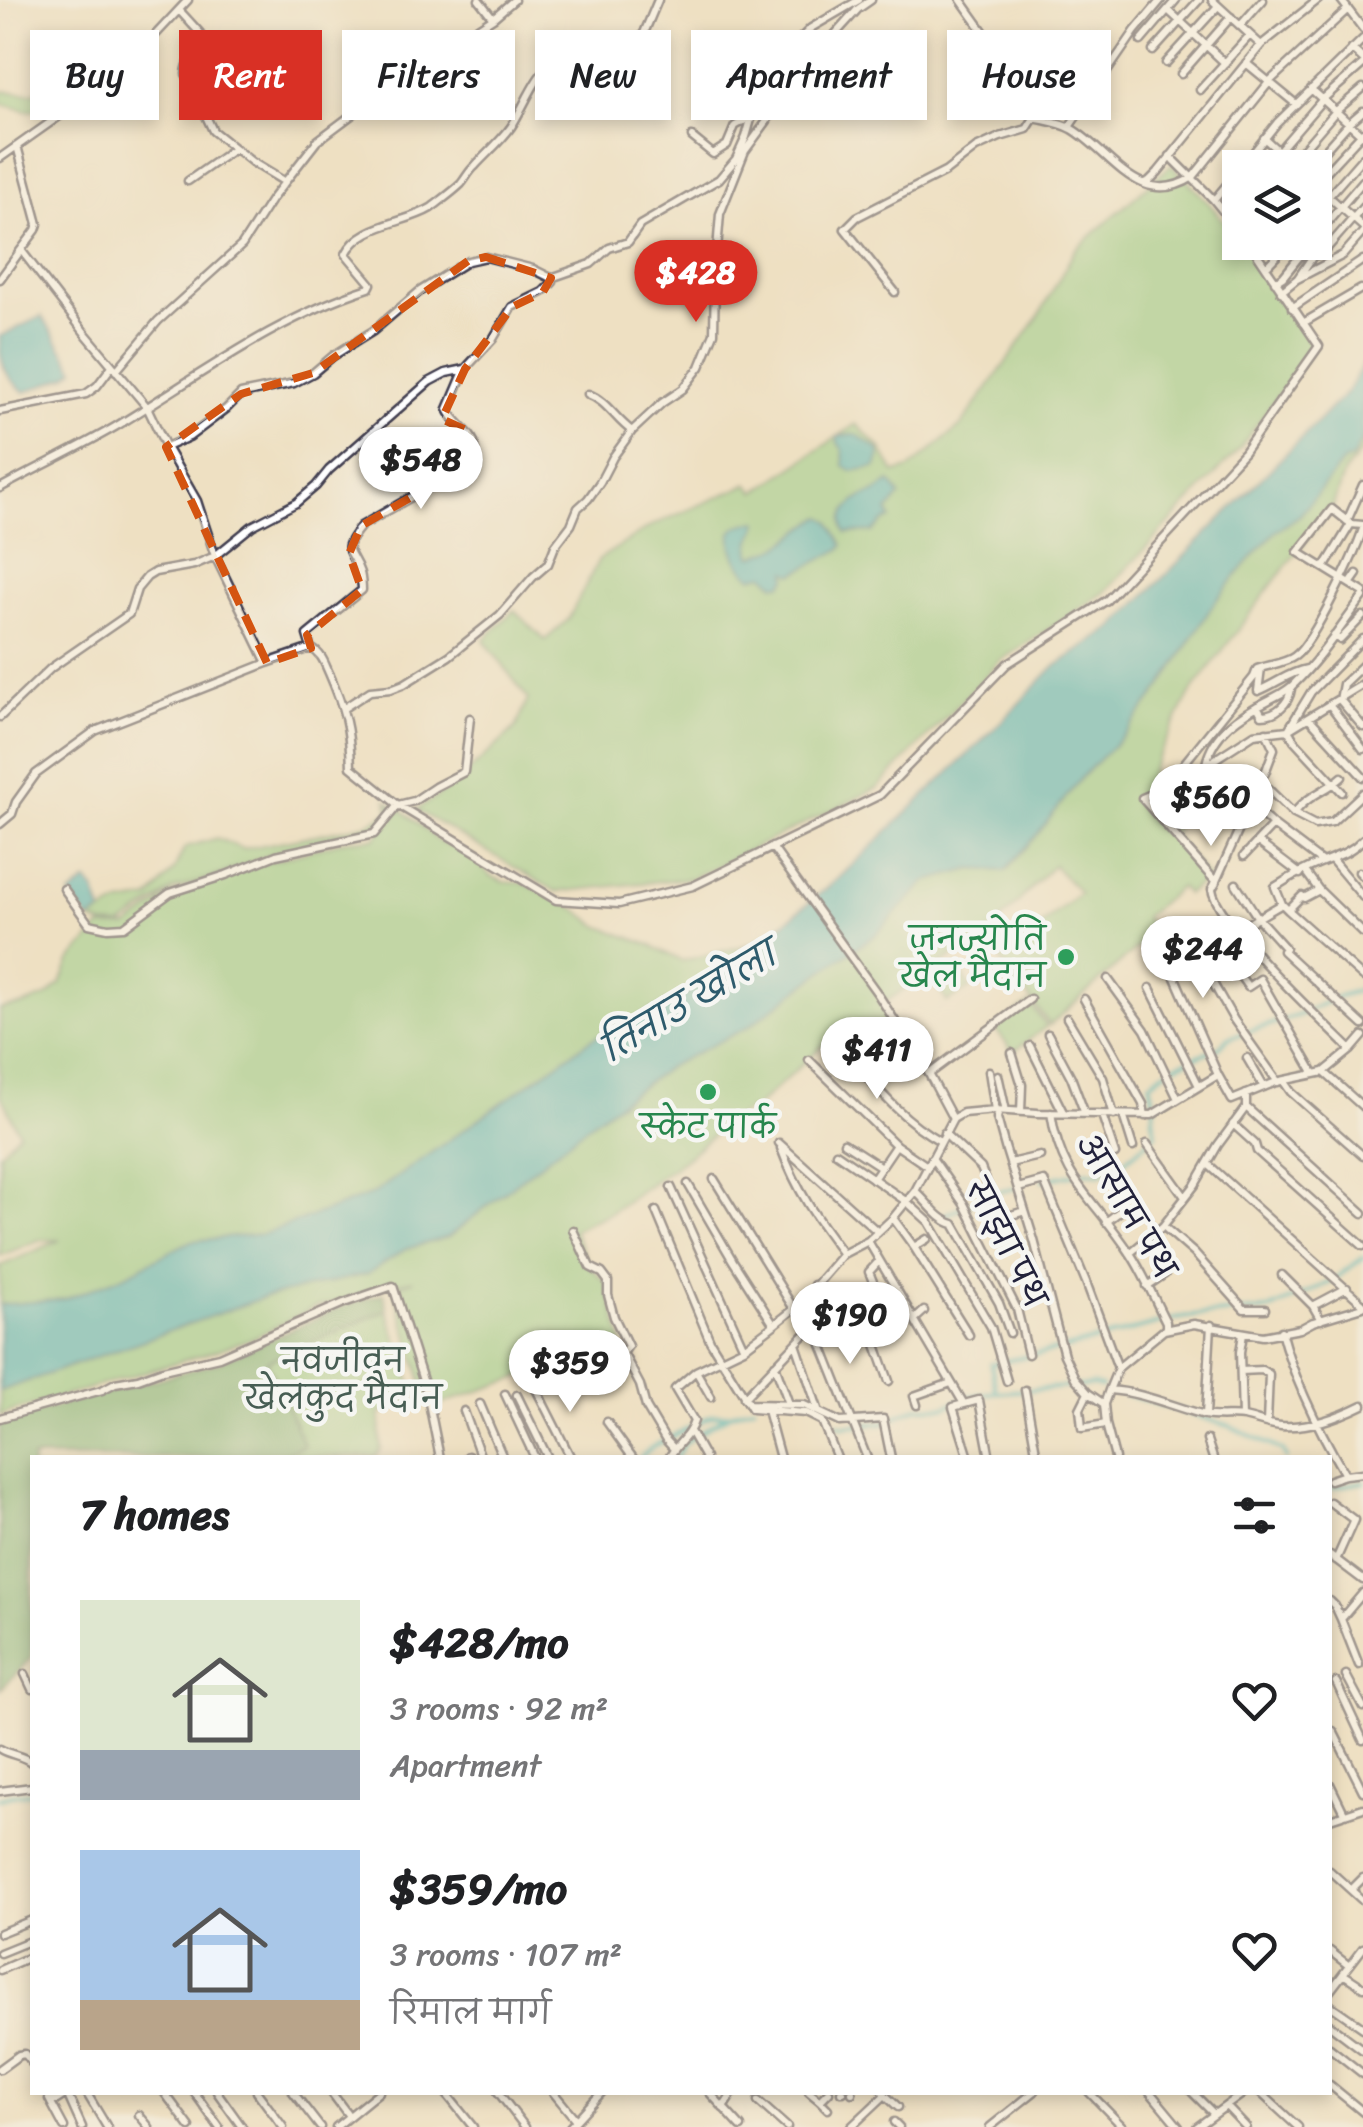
<!DOCTYPE html>
<meta charset="utf-8">
<style>
:root{--surface:#fff;--page:#f6f6f6;--text:#202124;--muted:#757577;--accent:#d93025}
body{margin:0;font-family:Sriracha,"Playpen Sans Deva",sans-serif;background:var(--page);color:var(--text);height:100vh;display:flex;flex-direction:column;font-size:38px;white-space:nowrap}
*{box-sizing:border-box;margin:0}
p{font-size:32px;color:var(--muted)}
.icon{flex:none;width:55px;height:55px;fill:none;stroke:currentColor;stroke-width:2;stroke-linecap:round;stroke-linejoin:round}
.map{position:relative;flex:1;overflow:hidden}
.details{position:absolute;left:30px;top:1455px;width:1302px;height:640px;display:flex;flex-direction:column;background:var(--surface);border-radius:0px;box-shadow:0 5px 15px #0003}
.details>*{flex:none}
.guide{position:absolute;left:30px;top:30px;width:1305px;height:90px;display:flex;gap:20px}
.tools{position:absolute;left:1222px;top:150px;display:grid;gap:20px}
.tools a{display:grid;place-items:center;width:110px;height:110px;border-radius:0px;background:var(--surface);box-shadow:0 5px 15px #0003;font-size:50px}
.price{position:absolute;translate:-50% -85px;padding:0 22px;border-radius:35px;background:#fff;color:#222;font-size:32px;line-height:65px;filter:drop-shadow(0 2px 5px #0008)}
.price::after{content:'';position:absolute;left:50%;top:60px;width:30px;height:22px;margin-left:-15px;background:inherit;clip-path:polygon(0 0,100% 0,50% 100%)}
.price.current{background:var(--accent);color:#fff}
ul{padding:0;list-style:none}
li{display:flex;align-items:center;gap:30px;height:250px;padding:0 50px}
li span{display:grid;place-items:center;flex:none;width:280px;height:200px;border-radius:0px;color:#555}
li>.icon{margin-inline-start:auto}
span .icon{width:120px;height:120px;fill:#fffc;stroke-width:1}
li b{font-size:42px}
h2{display:flex;justify-content:space-between;align-items:center;height:120px;padding:0 50px;font-size:42px}
.pill{padding:0 35px;border-radius:0px;background:var(--surface);box-shadow:0 5px 15px #0003;font-size:35px;line-height:90px}
.pill.current{background:var(--accent);color:#fff}
.map>svg:first-child{display:block}
</style>
<div class="map">
<svg width="1363" height="2127" viewBox="0 0 1363 2127">
<rect width="100%" height="100%" fill="#f6f6f2"/>
<filter id="ink" filterUnits="userSpaceOnUse"><feTurbulence type="fractalNoise" baseFrequency=".01" numOctaves="2"/><feDisplacementMap in="SourceGraphic" scale="20" xChannelSelector="R" yChannelSelector="G"/><feConvolveMatrix kernelMatrix="1 2 1 2 8 2 1 2 1" color-interpolation-filters="sRGB"/></filter>
<filter id="wash" filterUnits="userSpaceOnUse"><feTurbulence type="fractalNoise" baseFrequency=".0048" numOctaves="4" result="noise"/><feDisplacementMap in="SourceGraphic" scale="40" xChannelSelector="R" yChannelSelector="G"/><feGaussianBlur stdDeviation="2.25" result="paint"/><feColorMatrix in="noise" values="0 0 0 0 0 0 0 0 0 0 0 0 0 0 0 0 0 1.4 0 .05"/><feComposite in="paint" operator="in"/></filter>
<g filter="url(#wash)">
<rect width="100%" height="100%" fill="#eee0c2"/>
<!-- green -->
<path fill="#8cca80" stroke="#57765e" stroke-width="2.5" d="M96 76 98 89 69 108 63 100 53 99C28 119 28 109 0 104V91L32 93 53 87 70 86 76 77Z
M1171 165C1229 217 1270 283 1314 347L1239 449 1104 593 1000 661 878 788 692 878 557 892 416 810 454 785 516 728 528 699 484 640 514 610 545 640 568 620 599 559 651 526 748 484 756 492 856 424 881 448 895 473 909 469 961 426 1038 317 1075 250Z
M1363 438V450L1344 472 1332 509 1285 567 1190 694 1153 767 1142 797 1170 830 1194 793 1196 795 1173 833 1208 878 1187 894 1180 887 1145 917 1155 932 1050 1025 1025 992 1019 996 1001 976 1006 972 1023 991 1000 959 1080 893 1053 865 992 930 881 1005 921 1071 857 1056 839 1061 823 1045 757 1106 725 1124 686 1158 610 1213 573 1230 590 1267 606 1282 623 1342 430 1408 393 1286 414 1280 376 1288 354 1297 314 1308 253 1338 209 1353 0 1415V1391L265 1297 367 1274 406 1249 448 1237 596 1119 668 1067 748 1027 828 967 874 936 927 881 972 869 1006 871 1040 831 1083 775 1125 734 1162 686 1214 603 1246 564 1275 532 1300 515 1343 462 1352 458Z
M387 800 395 807 380 825 371 830 339 836 277 852 220 875 173 890 121 926 104 925 89 920 120 904 150 899 174 870 185 847 217 838 243 849 365 825 389 812Z
M401 809 438 841 474 856 489 875 504 882 523 883 570 905 599 926 650 945 682 961 751 944 683 996 593 1038 373 1194 264 1234 191 1241 123 1276 66 1299 0 1305V1266L60 1240H39L0 1256V1153L19 1132 0 1094V1009L24 1005 48 996 61 983 70 961 101 927H127L171 895 264 863 346 840 375 838Z
M957 966 971 988 947 1002 933 980Z
M1029 1003 1047 1026 1013 1052 995 1029Z
M387 1310 416 1397 380 1413 381 1449 376 1457H275L303 1446 267 1361Z"/>
<!-- forest -->
<path fill="#71ae6e" stroke="#4a6854" stroke-width="2.5" d="M384 1293 387 1310 267 1361 304 1445 275 1458H32V1657L0 1690V1422L219 1362 346 1305Z"/>
<!-- water -->
<path fill="#3fb0b6" stroke="#306978" stroke-width="2.5" d="M42 316 75 369 67 376 25 392C3 377 0 361 0 336Z
M1363 364V438L1352 458 1343 462 1300 515 1275 532 1246 564 1214 603 1162 686 1125 734 1083 775 1040 831 1005 871 972 869 927 881 874 936 828 967 748 1027 668 1067 596 1119 448 1237 406 1249 367 1274 265 1297 0 1391V1305L66 1299 123 1276 191 1241 264 1234 373 1194 593 1038 683 996 751 944 784 923 840 877 992 731 1053 668 1115 626 1347 392Z
M852 434 857 435 879 450 880 455 876 467 853 471 844 466 843 450 838 443 837 437Z
M891 482 900 496 888 511 891 519 884 521 873 532 846 533C838 518 847 507 861 498 866 494 872 495 877 491 882 488 886 484 891 482Z
M823 517 830 521 843 545 841 549 793 574 787 571V578L782 584H775L764 574 752 577C738 565 730 550 732 532L738 526 756 521 759 522C756 534 747 543 752 556H756C764 550 771 552 779 547 795 537 805 524 823 517Z
M85 882H88L95 891 102 912 89 920 70 895Z"/>
<g fill="none" stroke-linecap="round" stroke-linejoin="round">
<!-- canal -->
<path stroke="#3fb0b6" stroke-width="5" d="M1043 1180 1086 1172 1100 1173 1117 1167 1156 1134 1153 1119 1155 1107 1150 1083 1171 1067 1218 1048 1228 1038 1297 1016 1339 996 1363 989
M942 1216 993 1193 1018 1187
M996 1392 991 1364 1067 1348 1175 1319 1201 1315 1269 1310 1335 1280 1341 1274 1363 1258
M1124 1394 1230 1426 1283 1451 1286 1458
M838 1424 842 1426 882 1423 918 1407H945L966 1397 988 1393 1094 1385 1101 1387
M640 1458 651 1448 699 1422 713 1415 730 1414 754 1406
M676 1458 684 1443 726 1416
M1330 1488 1363 1482
M0 1798 17 1794 32 1793
M1361 2127 1363 2124"/>
</g>
</g>
<g filter="url(#ink)">
<g fill="none" stroke-linecap="round" stroke-linejoin="round">
<defs>
<path id="minor" d="M188 0 102 92 75 105 17 146 38 224 36 230 21 250 85 333 147 407 166 447 197 501 215 556 267 663 311 648C322 654 324 662 329 673 344 707 350 729 351 767L398 805 556 900 619 904 693 886 880 795 1007 664 1107 600 1244 452 1319 346 1249 242
M479 0 493 18
M961 0 996 49 1034 118C1046 121 1061 123 1072 129 1111 152 1140 211 1193 177L1271 80 1348 9
M1212 0 1261 45
M1341 0 1363 29
M179 10 200 33C200 48 186 59 186 74L213 131 252 162 285 182
M1168 10 1225 63
M1240 26 1263 0
M1141 41 1176 0
M1352 49 1363 59
M1153 51 1199 0
M1166 63 1218 6
M1246 63 1296 104
M1181 74 1231 17
M1311 89 1362 135
M1200 90 1250 35
M1069 127 1135 31 1161 0
M692 137 713 154 727 145 735 126 751 117
M1264 138 1297 168
M1170 156 1214 200 1240 232
M0 158 17 146
M1241 168 1277 123 1363 39
M1264 168 1323 99 1363 64
M1287 168 1336 111 1363 88
M1309 168 1349 123 1363 111
M188 181 234 149
M1144 183 1149 181 1158 172 1261 45 1318 0
M1315 184 1363 132
M1315 184 1363 227
M1214 200 1240 169
M1315 212 1363 157
M1226 216 1240 198
M1315 237 1363 181
M1257 254 1267 242
M1266 267 1290 242
M1298 278 1313 256 1322 254 1363 207
M0 279 21 250
M1275 282 1283 277 1311 242
M895 292 845 229 857 217 945 172 976 148 1000 137 1027 129 1034 118
M1281 292 1297 279 1343 255 1363 232
M1292 308 1363 260
M1303 323 1361 289
M116 371 158 321 242 245 271 200 317 141 401 78 493 18 514 0
M588 394C607 401 615 419 632 431
M0 411 86 394 97 386 112 366
M166 447 189 437 226 409 241 394 294 383 313 373 333 356 373 331 420 291 468 261 486 257 533 269 551 278
M0 488C38 467 77 449 115 427 198 377 276 318 369 288L371 284 346 254C360 224 405 224 431 208 440 201 453 192 461 184 466 178 469 171 475 166 487 153 501 141 511 127 524 108 537 68 559 59 585 47 585 84 611 77L639 45 658 0
M1347 521 1363 485
M1363 525 1351 524 1332 509 1298 552 1363 592
M1324 568 1351 524
M1350 584 1357 574
M1334 636 1340 640 1363 616
M311 648 307 635 362 590C362 588 361 574 360 573 351 547 339 553 361 526L472 462C484 433 457 430 448 409L465 369
M1363 665 1343 684 1340 700 1363 727
M1261 668 1258 691C1276 684 1289 672 1307 669
M1330 705 1363 749
M1257 706 1262 715C1276 715 1289 704 1291 689
M344 708 370 691 391 689 404 684 449 656 500 615 533 577 548 564 555 546 571 525 578 508 588 499 600 482 613 457 632 431 662 403 683 389 700 367 714 333 715 274 720 214 745 151 767 121 778 97 813 49 830 40 858 9 871 0
M0 717 51 668 129 614 137 589 147 577 155 572 194 565 215 556 252 526 296 503 316 486 329 470 429 382 446 373 465 369 493 339 512 307 543 292 553 282 551 278 591 264 609 248 628 242 640 225 719 179 736 159 746 137 752 116 801 38 811 28 859 0
M1309 718 1363 777
M1206 764C1213 732 1241 714 1269 700 1278 695 1288 691 1295 683 1321 658 1341 626 1363 597
M1206 765 1273 825 1322 862
M1259 780 1294 814 1315 825 1332 822 1363 793
M1166 786 1254 677 1257 669C1268 665 1286 663 1295 656 1314 642 1355 553 1363 529
M1342 792 1294 740 1288 730 1311 692 1363 639
M1294 814C1305 796 1327 791 1342 777
M0 824 12 814 16 802 36 774 95 731 267 663
M1363 839C1350 853 1337 856 1320 863 1305 869 1289 878 1275 887L1282 904 1288 910 1363 977
M1258 842 1300 874
M772 847 877 993 929 1074 953 1119
M1244 856 1273 825
M1332 860 1363 897
M1305 871 1319 890 1363 933
M1359 872 1363 876
M1216 881 1250 805 1251 790 1265 773 1274 749 1266 732
M1236 884 1258 918 1285 948
M64 889 89 924 108 928 124 927 170 893 226 875 276 855 374 834 398 805 414 801 435 787 464 772 470 718
M1288 910 1302 896 1304 898 1319 890
M1216 942 1248 987 1260 979 1314 1073
M1194 950 1234 1020 1278 1082
M1283 951 1363 1025
M1108 979 1145 1030 1178 1099
M1150 988 1199 1086
M1084 999 1143 1104 1145 1116
M1067 1018 1103 1078 1114 1115
M1048 1034 1071 1077 1085 1114
M1030 1046 1063 1112
M1351 1050C1323 1022 1216 922 1212 889L1216 882 1142 798 1163 789 1206 765 1254 734 1288 730 1363 684
M1012 1053 1022 1085 1021 1112
M1247 1058 1264 1087
M809 1060 896 1145 927 1166
M853 1061C881 1093 903 1120 940 1141
M989 1071 995 1110
M1324 1072 1363 1107
M929 1074 1030 999
M998 1075 1006 1111
M1218 1075 1169 964 1194 950 1216 942 1282 904
M1284 1082 1291 1092 1363 1156
M1246 1107 1363 1213
M999 1111 997 1118 1005 1147 1034 1240 1064 1355 1075 1378 1088 1393 1104 1404
M1051 1113C1061 1182 1096 1200 1130 1253 1144 1274 1154 1299 1166 1322V1329
M1102 1115 1115 1154
M1123 1115 1133 1147
M1233 1124 1255 1144 1257 1151 1363 1246
M944 1133 981 1168 1001 1218 1025 1211
M779 1143 878 1232
M844 1143 881 1167
M1147 1144 1185 1197
M781 1148C797 1191 816 1218 843 1254
M836 1153 907 1202 929 1222 991 1327 1007 1381
M932 1158 964 1204 1017 1309 1028 1354
M1010 1163 1040 1156
M1209 1165 1363 1304
M714 1179 794 1309
M873 1179 896 1145
M688 1184 733 1261 774 1325
M671 1187 744 1348
M1018 1188 1044 1181 1086 1282 1118 1368
M915 1191C928 1202 938 1220 954 1224L999 1303 1010 1333
M656 1211 710 1341 752 1409 806 1413 822 1421
M893 1218 914 1247 969 1335
M1106 1222 1119 1212
M1163 1226 1194 1253 1244 1309H1265
M573 1230 590 1267 602 1273 608 1281V1295L614 1317 628 1346 623 1353 640 1385 646 1407 665 1439 674 1449
M868 1241 964 1404
M914 1247 927 1239
M1130 1253 1163 1226 1195 1185 1218 1145 1246 1107V1094
M879 1261 869 1272 888 1318 907 1309
M1282 1275 1313 1306 1321 1320
M814 1285 835 1304 857 1292 889 1381
M1147 1286 1165 1274
M798 1306 814 1325 867 1458
M1313 1306 1347 1288
M914 1320 924 1311
M1281 1331C1294 1381 1319 1430 1345 1475
M796 1344 818 1409
M775 1365 789 1404
M696 1371 711 1397
M1241 1371 1262 1370 1269 1374 1267 1423
M536 1389 571 1458
M1025 1390 1037 1458
M1109 1390C1142 1392 1174 1407 1205 1415 1218 1418 1231 1415 1244 1417 1257 1420 1269 1425 1281 1426 1309 1428 1339 1417 1363 1405
M1088 1393 1080 1409 1082 1428 1106 1424
M505 1394 535 1458
M517 1395 548 1458
M744 1398 814 1325
M480 1404 503 1458
M750 1404 804 1405 840 1422 883 1419 891 1458
M917 1405 914 1396 951 1383
M767 1410 780 1458
M464 1411 481 1458
M1206 1415 1211 1325
M1242 1417 1240 1352 1243 1334
M0 1418 102 1390 115 1383 138 1379 163 1370 219 1357 344 1303 393 1286 427 1393 440 1458
M822 1421 837 1458
M607 1422 633 1458
M691 1433 705 1458
M1207 1440 1213 1458
M468 1456V1458
M669 1458C677 1442 689 1438 694 1421L675 1389 696 1371 744 1348 774 1325 798 1306 843 1254 868 1241 893 1218 915 1191 953 1119 963 1113 995 1110 1038 1113 1152 1115 1218 1075 1232 1100 1276 1082 1324 1072 1351 1050 1363 1036
M969 1458 953 1407 979 1400 990 1458
M1115 1458 1106 1424 1104 1404 1109 1390 1118 1368 1164 1330 1194 1324 1263 1336 1300 1329 1313 1322 1363 1307
M1330 1480 1345 1475 1363 1473
M1330 1502 1354 1520 1336 1560
M1330 1555 1363 1580
M1330 1601 1335 1606 1341 1619 1363 1593
M1341 1619 1359 1665
M25 1674 32 1689
M1346 1675 1363 1707
M1336 1682 1363 1740
M1333 1731 1363 1791
M0 1749C12 1756 23 1755 32 1763
M1330 1784 1344 1813
M0 1791 32 1787
M1330 1819 1363 1808
M1330 1871 1363 1901
M1351 1890 1363 1878
M0 1933 32 1920
M1330 1951 1348 1965
M0 1953 32 1940
M0 1970 32 1956
M1343 1974 1363 1987
M1330 1991 1363 1948
M1330 2005 1363 2028
M1330 2025 1363 2050
M1330 2048 1363 2074
M0 2069 19 2055 25 2054 32 2063
M1330 2085 1363 2112
M86 2092 107 2127
M164 2092 190 2127
M194 2092 219 2127
M217 2092 242 2127
M257 2092 283 2127
M293 2092 320 2127
M331 2092 349 2116
M445 2092 473 2127
M498 2092 525 2127
M553 2092 576 2120
M709 2092 741 2127
M809 2092 820 2101 829 2092
M841 2092H843
M852 2092V2093
M1089 2092 1123 2127
M1150 2092 1179 2127
M1192 2092 1214 2114
M1260 2092 1298 2127
M885 2095 898 2107
M69 2098 82 2127
M758 2101 787 2127
M820 2101 828 2109
M1226 2106 1246 2127
M723 2108 733 2092
M139 2115 149 2127
M894 2122 899 2127
M64 2127 49 2099 57 2100 69 2092
M336 2127 379 2092
M570 2127 602 2092
M851 2127 885 2095 883 2092
M990 2127 1034 2092
M1197 2127 1245 2092"/>
</defs>
<!-- minor casing -->
<use href="#minor" stroke="#413e4f" stroke-width="11"/>
<!-- minor -->
<use href="#minor" stroke="#fff" stroke-width="6"/>
</g>
</g>
<!-- marked area -->
<path d="M0 0H1363V2127H0ZM486 257 551 278 543 292 512 307 465 369 442 419 468 431 472 462 361 526 349 554 362 590 307 635 311 648 267 663 166 447 241 394 313 373 468 261Z" fill="#eee0c2" fill-opacity=".55" fill-rule="evenodd"/>
<path fill="none" stroke="#d45411" stroke-width="8" stroke-dasharray="20 12" stroke-linejoin="round" d="M486 257 551 278 543 292 512 307 465 369 442 419 468 431 472 462 361 526 349 554 362 590 307 635 311 648 267 663 166 447 241 394 313 373 468 261Z"/>
<!-- markers -->
<g fill="#2e9e5b" stroke="#f6f6f2" stroke-width="4">
<circle cx="1066" cy="957" r="10"/>
<circle cx="708" cy="1092" r="10"/>
</g>
<g text-anchor="middle" stroke-width="9" stroke-linejoin="round" paint-order="stroke">
<!-- leisure labels -->
<g font-size="32" fill="#27864d" stroke="#f6f6f2" text-anchor="end">
<text x="1046" y="950">जनज्योति<tspan x="1046" dy="37">खेल मैदान</tspan></text>
<text x="708" y="1138" text-anchor="middle">स्केट पार्क</text>
</g>
<!-- street labels -->
<g font-size="32" fill="#22223b" stroke="#f6f6f2">
<text transform="translate(1126 1206) rotate(59)" y="11">आसाम पथ</text>
<text transform="translate(1006 1243) rotate(63)" y="11">साझा पथ</text>
</g>
<!-- park labels -->
<g font-size="32" fill="#475d53" stroke="#f6f6f2">
<text x="343" y="1372">नवजीवन<tspan x="343" dy="37">खेलकुद मैदान</tspan></text>
</g>
<!-- water labels -->
<g font-size="35" font-style="italic" fill="#2e5b6c" stroke="#f6f6f2">
<text transform="translate(688 1002) rotate(-31)" y="12">तिनाउ खोला</text>
</g>
</g>
</svg>
<div class="tools">
<a><svg class="icon" aria-label="layers" viewBox="0 0 24 24"><path d="M12 4l9 5-9 5-9-5zM3 14l9 5 9-5"/></svg></a>
</div>
<b class="price current" style="left:696px;top:325px">$428</b>
<b class="price" style="left:421px;top:512px">$548</b>
<b class="price" style="left:1211px;top:849px">$560</b>
<b class="price" style="left:1203px;top:1001px">$244</b>
<b class="price" style="left:877px;top:1102px">$411</b>
<b class="price" style="left:850px;top:1367px">$190</b>
<b class="price" style="left:570px;top:1415px">$359</b>
<div class="guide">
<a class="pill">Buy</a>
<a class="pill current">Rent</a>
<a class="pill">Filters</a>
<a class="pill">New</a>
<a class="pill">Apartment</a>
<a class="pill">House</a>
</div>
<section class="details">
<h2>7 homes<svg class="icon" aria-label="filters" viewBox="0 0 24 24"><path d="M4 7h16M4 17h16"/><circle cx="9" cy="7" r="2"/><circle cx="15" cy="17" r="2"/></svg></h2>
<ul>
<li><span style="background:linear-gradient(#dfe7d0 75%,#9aa5b1 0)"><svg class="icon" aria-label="home" viewBox="0 0 24 24"><path d="M3 11l9-7 9 7M6 9v11h12V9"/></svg></span><div><b>$428/mo</b><p>3 rooms · 92 m²</p><p>Apartment</p></div><svg class="icon" aria-label="heart" viewBox="0 0 24 24"><path d="M12 20l-8-8c-3-5 5-10 8-4 3-6 11-1 8 4z"/></svg></li>
<li><span style="background:linear-gradient(#a9c7e8 75%,#b9a48a 0)"><svg class="icon" aria-label="home" viewBox="0 0 24 24"><path d="M3 11l9-7 9 7M6 9v11h12V9"/></svg></span><div><b>$359/mo</b><p>3 rooms · 107 m²</p><p>रिमाल मार्ग</p></div><svg class="icon" aria-label="heart" viewBox="0 0 24 24"><path d="M12 20l-8-8c-3-5 5-10 8-4 3-6 11-1 8 4z"/></svg></li>
</ul>
</section>
</div>
